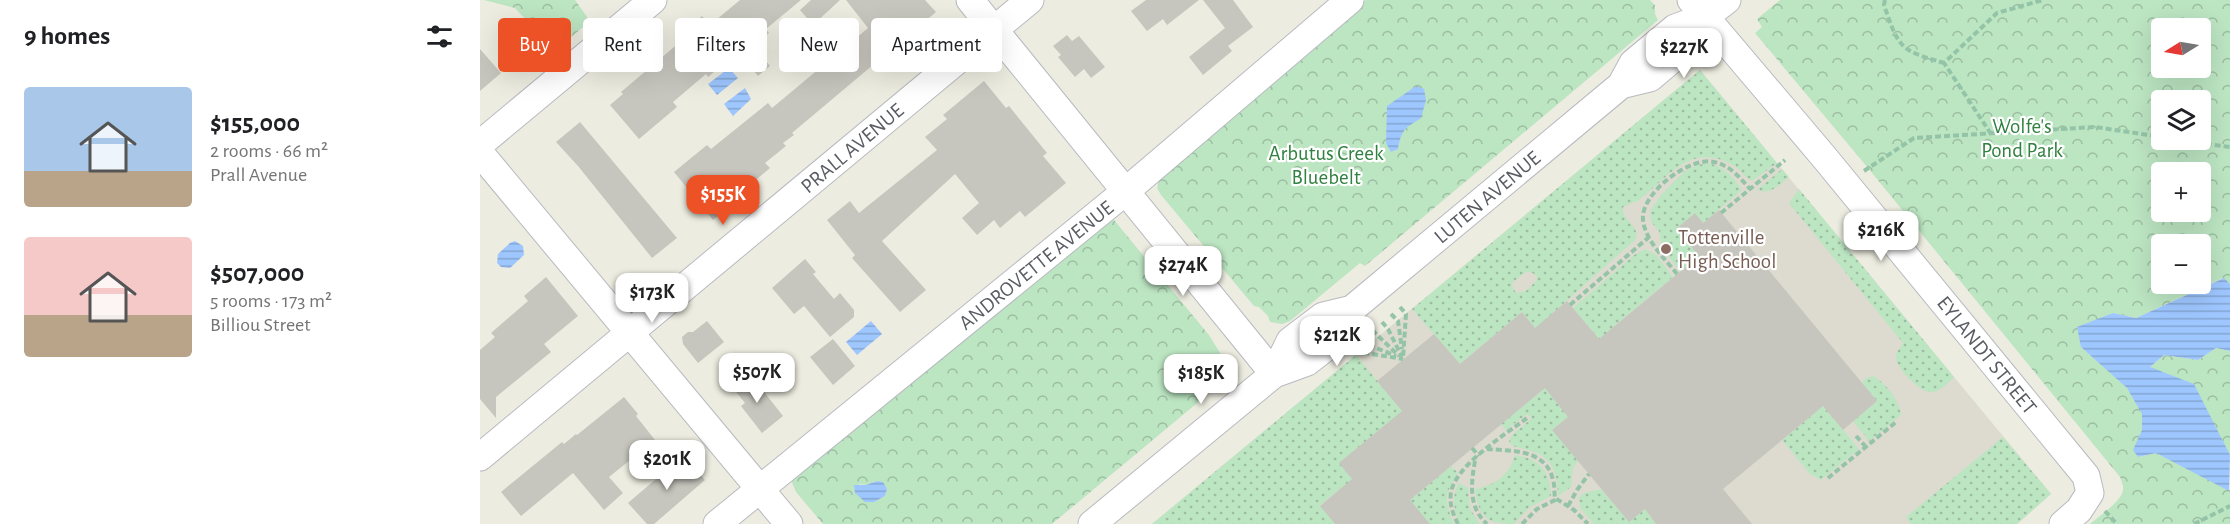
<!DOCTYPE html>
<meta charset="utf-8">
<style>
:root{--surface:#fff;--page:#f6f6f6;--text:#202124;--muted:#757577;--accent:#ed5226}
body{margin:0;font-family:"Alegreya Sans",sans-serif;background:var(--page);color:var(--text);height:100vh;display:flex;flex-direction:column;font-size:22px;white-space:nowrap}
*{box-sizing:border-box;margin:0}
p{font-size:20px;color:var(--muted)}
.icon{flex:none;width:33px;height:33px;fill:none;stroke:currentColor;stroke-width:2;stroke-linecap:round;stroke-linejoin:round}
.map{position:relative;flex:1;overflow:hidden}
.sheet{display:flex;flex-direction:column;background:var(--surface);width:480px}
.sheet>*{flex:none}
.banner{position:absolute;left:18px;top:18px;width:570px;height:54px;display:flex;gap:12px}
.needle{width:39px;rotate:259deg}
.buttons{position:absolute;left:1671px;top:18px;display:grid;gap:12px}
.buttons a{display:grid;place-items:center;width:60px;height:60px;border-radius:6px;background:var(--surface);box-shadow:0 6px 24px #0002;font-size:30px}
.price{position:absolute;translate:-50% -51px;padding:0 14px;border-radius:12px;background:#fff;color:#222;font-size:20px;line-height:39px;filter:drop-shadow(0 2px 3px #0008)}
.price::after{content:'';position:absolute;left:50%;top:36px;width:18px;height:14px;margin-left:-9px;background:inherit;clip-path:polygon(0 0,100% 0,50% 100%)}
.price.selected{background:var(--accent);color:#fff}
ul{padding:0;list-style:none}
li{display:flex;align-items:center;gap:18px;height:150px;padding:0 24px}
li span{display:grid;place-items:center;flex:none;width:168px;height:120px;border-radius:6px;color:#555}
li>.icon{margin-inline-start:auto}
span .icon{width:72px;height:72px;fill:#fffc;stroke-width:1}
li b{font-size:26px}
h2{display:flex;justify-content:space-between;align-items:center;height:72px;padding:0 24px;font-size:26px}
.tag{padding:0 21px;border-radius:6px;background:var(--surface);box-shadow:0 6px 24px #0002;font-size:21px;line-height:54px}
.tag.selected{background:var(--accent);color:#fff}
main{display:flex;flex:1;min-height:0}
.map>svg:first-child{display:block}
</style>
<main>
<section class="sheet">
<h2>9 homes<svg class="icon" aria-label="filters" viewBox="0 0 24 24"><path d="M4 7h16M4 17h16"/><circle cx="9" cy="7" r="2"/><circle cx="15" cy="17" r="2"/></svg></h2>
<ul>
<li><span style="background:linear-gradient(#a9c7e8 70%,#b9a48a 0)"><svg class="icon" aria-label="home" viewBox="0 0 24 24"><path d="M3 11l9-7 9 7M6 9v11h12V9"/></svg></span><div><b>$155,000</b><p>2 rooms · 66 m²</p><p>Prall Avenue</p></div></li>
<li><span style="background:linear-gradient(#f6c9c9 65%,#b9a48a 0)"><svg class="icon" aria-label="home" viewBox="0 0 24 24"><path d="M3 11l9-7 9 7M6 9v11h12V9"/></svg></span><div><b>$507,000</b><p>5 rooms · 173 m²</p><p>Billiou Street</p></div></li>
</ul>
</section>
<div class="map">
<svg width="1750" height="524" viewBox="0 0 1750 524">
<defs>
<pattern id="green-dots" width="8" height="8" patternUnits="userSpaceOnUse" patternTransform="scale(1.5)"><rect width="8" height="8" fill="#bce5c2"/><path d="M2 2h.1M6 6h.1" fill="none" stroke="#9cbda1" stroke-width="1.8" stroke-linecap="round"/></pattern>
<pattern id="forest-crowns" width="20" height="18" patternUnits="userSpaceOnUse" patternTransform="scale(1.5)"><rect width="20" height="18" fill="#bce5c2"/><path d="M2 6a3 3 0 1 1 6 0M12 15a3 3 0 1 1 6 0" fill="none" stroke="#9cbda1"/></pattern>
<pattern id="water-rules" width="6" height="5" patternUnits="userSpaceOnUse" patternTransform="scale(1.5)"><rect width="6" height="5" fill="#9ec7ff"/><path d="M0 2.5h6" fill="none" stroke="#84a5d2"/></pattern>
</defs>
<rect width="100%" height="100%" fill="#edece0"/>
<!-- education -->
<path fill="#dddbcf" d="M1220 70 1571 494 1537 524H672Z"/>
<!-- green -->
<path fill="url(#green-dots)" fill-rule="evenodd" d="M1220 70 1297 163 1272 181C1264 177 1259 168 1251 164 1209 142 1188 178 1159 200 1154 203 1148 204 1143 207 1141 221 1162 226 1155 240L1064 321 1059 333 1042 312 980 364 932 309ZM1046 272H1051L1057 276V280L1046 291 1036 293 1032 286 1033 282Z
M1228 163C1244 166 1252 176 1262 190L1223 223 1215 213 1197 229 1219 256 1200 272 1182 247 1179 231 1171 222 1170 211 1181 195 1205 171 1218 165Z
M1302 169 1309 177C1299 185 1290 195 1277 190Z
M1319 189 1474 377C1467 384 1460 392 1450 392 1439 392 1413 365 1416 355 1417 351 1421 346 1423 343L1309 203Z
M1165 249 1176 255 1193 277 1133 327 1129 351 1093 308 1154 255Z
M876 355 922 411 876 484 863 486 840 505 855 524H672Z
M1065 373 1074 399 1088 417 1073 430 1098 461 1093 468 1091 487 1078 496C1077 460 1065 453 1032 446L1029 442 1031 436 1052 418 1047 414 1026 430 1021 424 1062 391Z
M1393 376C1405 382 1420 401 1421 415L1389 441 1373 421 1397 401 1382 383 1386 378Z
M1343 406 1379 449 1341 480 1330 474 1302 440Z
M1523 437 1571 494 1537 524H1431L1426 517Z
M1035 455C1060 459 1070 471 1071 496L1050 507 1034 524C1007 524 998 517 995 489 1016 485 1029 475 1035 455Z
M971 466 978 473C964 493 964 502 974 524H950L934 515 927 490 933 498Z
M979 483 988 488 990 509 1000 524H980L979 522C974 509 971 496 979 483Z
M1121 489 1149 522 1165 509 1176 524H1114L1100 508 1099 497 1104 493Z"/>
<!-- forest -->
<path fill="url(#forest-crowns)" fill-rule="evenodd" d="M4 0H95L110 21 75 51 35 8Z
M886 0H1170L1175 5V14L1178 20 885 266 880 263 810 321 802 324 790 322 788 316 779 307 774 306 681 195 677 188 681 176 678 171ZM936 86 931 124C921 128 920 139 918 149L906 143C908 121 919 100 936 86Z
M1300 0H1750V284L1743 278 1656 318 1633 313 1601 347C1621 365 1656 388 1662 415 1664 429 1660 444 1658 457L1676 453 1750 490V524H1610C1618 517 1642 501 1643 490 1644 485 1641 481 1640 477L1388 168 1275 33 1282 27 1277 19ZM1682 28H1720V68H1682ZM1682 100H1720V140H1682ZM1682 172H1720V212H1682ZM1682 244H1720V284H1682Z
M626 216 630 222 634 220 729 335 742 356 746 379 572 524H343L316 492 311 480ZM397 481 407 489 405 496 394 502 379 484 386 485Z
M1736 348 1750 351V455L1670 367 1684 355 1718 360Z"/>
<!-- water -->
<path fill="url(#water-rules)" d="M249 68 258 78 237 95 228 84Z
M936 86 944 89 946 100 941 118C924 129 922 129 918 149L911 152 906 143 907 106Z
M265 88 271 99 253 116 244 104Z
M35 241 43 246 44 255 30 268 21 267 17 263 18 254 30 243Z
M1744 278 1750 284V351L1736 348 1718 360 1684 355 1670 367 1714 384 1750 455 1749 491 1676 453 1658 457 1653 450 1662 430V414L1647 388 1601 347 1597 327 1633 313 1656 318Z
M391 321 402 334 377 355 366 342Z
M397 481 403 482 407 489 405 496 394 502H385L375 493 374 485H386Z"/>
<!-- building -->
<path fill="#c7c6be" d="M260 0H321L286 29 289 33 274 46 290 66 278 76 258 52 228 77 226 74 193 102 197 107 159 139 130 105 143 94 141 92 200 42 196 38 222 16 230 25Z
M331 0H360L333 25 320 10Z
M366 0H445L456 12 312 133 314 135 303 143 306 146 285 163 290 168 246 205 248 207 233 220 194 172 227 145 231 149 288 103 292 108 388 28Z
M666 0H719L687 25 683 19 667 31 651 11Z
M723 0H753L773 27 748 46 752 51 723 75 709 57 745 28Z
M587 35 592 41 599 36 625 67 611 78 604 69 595 77 578 57 581 55 573 46Z
M0 49 21 73 0 91Z
M504 81 526 108 529 106 567 153 563 156 586 183 545 217 540 211 520 228 514 220 497 235 482 218 499 203 475 174 402 241 446 290 420 312 372 258 375 255 347 220 370 201 379 213 457 150 445 137 467 119 463 115Z
M100 122 197 238 172 258 98 166 76 142Z
M1239 210 1397 401 1363 430 1343 406 1243 489 1272 524H1176L1165 509 1149 522 1072 430 1088 417 1065 388 930 500 950 524H855L840 506 872 479 859 463 922 411 897 381 954 334 980 364 1042 312 1055 328 1087 301 1119 339 1219 256 1196 229 1215 213 1223 223Z
M325 259 336 272 333 274 354 299 360 293 374 310V317L350 337 324 306 314 314 292 288Z
M66 277 98 316 64 344 71 352 16 397V418L0 399V350L15 337 11 333 48 301 44 296Z
M227 321 244 342 218 363 203 344 202 337 208 332H213Z
M353 339 375 366 353 385 330 357Z
M270 374 303 416 282 433 261 406 265 403 253 388Z
M144 397 158 414 156 416 175 440 129 477 143 493 124 510 93 473 41 516 21 492 82 442 84 444 96 434 97 435Z
M204 455 225 480 174 524H167L148 503Z"/>
<g fill="none" stroke-linecap="round" stroke-linejoin="round">
<defs>
<path id="minor" d="M490 0 794 374
M1211 0 1344 157 1606 476 1610 493 1599 510 1583 524
M1141 85 1170 78 1209 45 1225 17 1247 0
M0 144 173 0
M0 153 309 524
M794 374 810 341 843 316 872 309 1141 85 1153 63 1195 28 1225 17
M0 457 550 0
M237 524 646 191 870 0
M612 524 794 374 827 362 859 337 872 309"/>
</defs>
<!-- minor casing -->
<use href="#minor" stroke="#b8bac0" stroke-width="29"/>
<!-- path -->
<path stroke="#94c4a8" stroke-width="4" stroke-dasharray="6 3" stroke-linecap="butt" d="M1405 0 1404 5C1419 49 1420 50 1464 63
M1511 134 1464 63 1517 13 1563 0
M1699 140 1750 147
M1384 171 1434 138 1615 127 1682 137
M1241 213 1305 160
M1197 274C1185 259 1165 240 1163 220 1160 194 1209 156 1234 162 1250 165 1260 178 1270 189
M1090 305 1169 237
M920 307 926 314 923 359
M911 314 918 321 922 349
M902 322 908 329 922 357
M892 330 919 356
M883 338 889 345 916 356
M876 348 880 352 923 359
M1376 436 1386 447
M992 448 999 456
M1007 449C1032 451 1066 449 1073 480 1075 486 1074 492 1075 498L1094 510 1108 524
M995 461C991 483 988 507 1007 524
M1348 478 1416 422
M1088 506 1097 490 1109 474
M1625 511 1637 524
M978 524C973 514 969 504 971 492 976 465 1026 434 1047 418
M1042 524 1057 509 1077 499
M1714 524 1750 506"/>
<!-- minor -->
<use href="#minor" stroke="#fff" stroke-width="27"/>
</g>
<!-- markers -->
<circle fill="#8d6e63" stroke="#fff" stroke-width="2" cx="1186" cy="249" r="6"/>
<g text-anchor="middle" stroke-width="4.5" stroke-linejoin="round" paint-order="stroke">
<!-- park labels -->
<g font-size="21" fill="#318140" stroke="#fff">
<text x="1542" y="133">Wolfe's<tspan x="1542" dy="24">Pond Park</tspan></text>
<text x="846" y="160">Arbutus Creek<tspan x="846" dy="24">Bluebelt</tspan></text>
</g>
<!-- street labels -->
<g font-size="21" fill="#595c62" stroke="#fff">
<text transform="translate(372 148) rotate(-40)" y="7">PRALL AVENUE</text>
<text transform="translate(1007 197) rotate(-40)" y="7">LUTEN AVENUE</text>
<text transform="translate(556 265) rotate(-39)" y="7">ANDROVETTE AVENUE</text>
<text transform="translate(1507 355) rotate(51)" y="7">EYLANDT STREET</text>
</g>
<!-- education labels -->
<g font-size="21" fill="#785e54" stroke="#fff" text-anchor="start">
<text x="1198" y="244">Tottenville<tspan x="1198" dy="24">High School</tspan></text>
</g>
</g>
</svg>
<div class="buttons">
<a><svg class="needle" viewBox="-14 -14 28 28"><path d="M0-13l5 13h-10z" fill="#e53935"/><path d="M0 13l5-13h-10z" fill="#757577"/></svg></a>
<a><svg class="icon" aria-label="layers" viewBox="0 0 24 24"><path d="M12 4l9 5-9 5-9-5zM3 14l9 5 9-5"/></svg></a>
<a>+</a>
<a>−</a>
</div>
<b class="price" style="left:1204px;top:79px">$227K</b>
<b class="price selected" style="left:243px;top:226px">$155K</b>
<b class="price" style="left:1401px;top:262px">$216K</b>
<b class="price" style="left:703px;top:297px">$274K</b>
<b class="price" style="left:172px;top:324px">$173K</b>
<b class="price" style="left:857px;top:367px">$212K</b>
<b class="price" style="left:277px;top:404px">$507K</b>
<b class="price" style="left:721px;top:405px">$185K</b>
<b class="price" style="left:187px;top:491px">$201K</b>
<div class="banner">
<a class="tag selected">Buy</a>
<a class="tag">Rent</a>
<a class="tag">Filters</a>
<a class="tag">New</a>
<a class="tag">Apartment</a>
</div>
</div>
</main>
